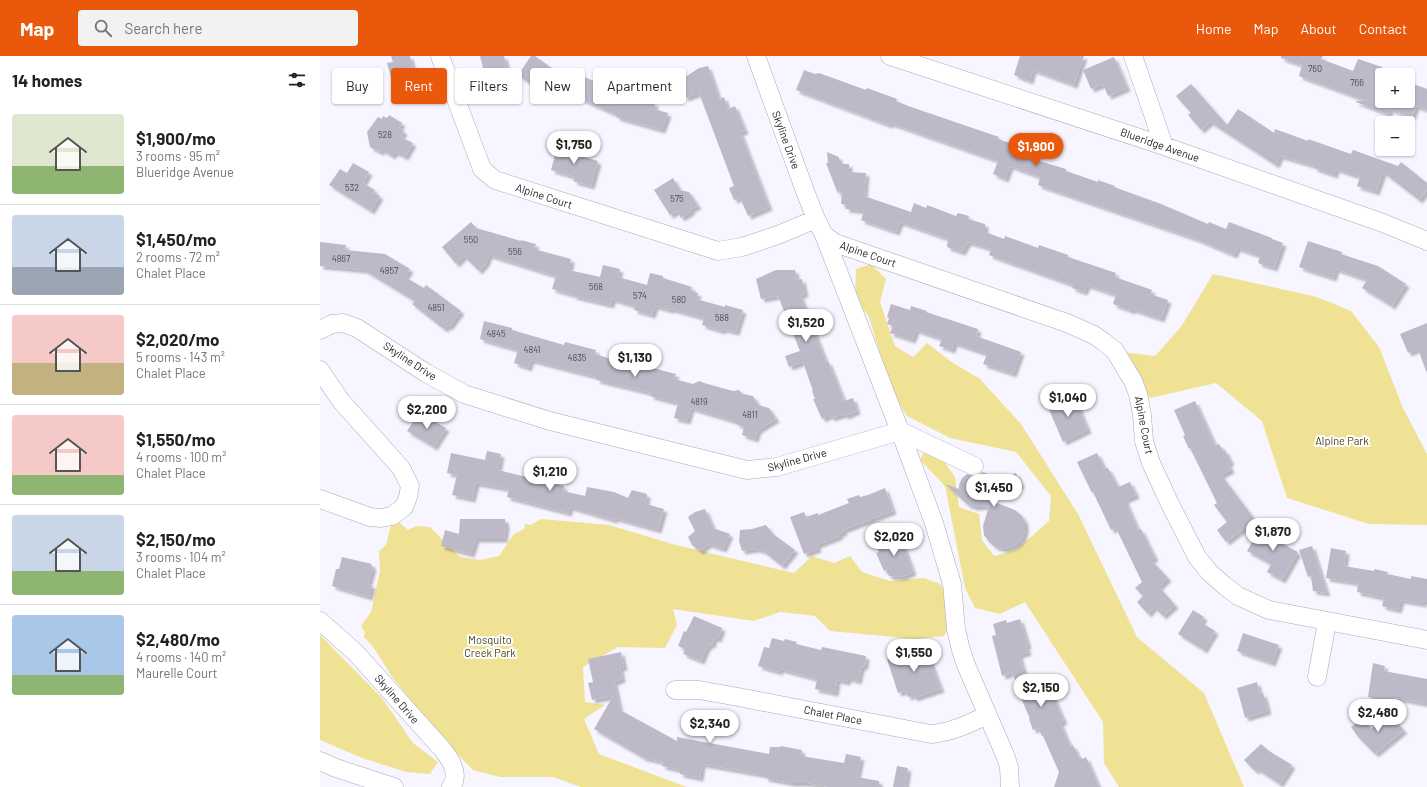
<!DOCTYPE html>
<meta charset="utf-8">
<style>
:root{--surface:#fff;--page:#f2f2f2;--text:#222;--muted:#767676;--line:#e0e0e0;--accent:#ea580c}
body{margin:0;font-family:Barlow,sans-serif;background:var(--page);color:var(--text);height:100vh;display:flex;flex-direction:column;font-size:15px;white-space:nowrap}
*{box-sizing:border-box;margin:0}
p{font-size:13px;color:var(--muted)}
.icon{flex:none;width:22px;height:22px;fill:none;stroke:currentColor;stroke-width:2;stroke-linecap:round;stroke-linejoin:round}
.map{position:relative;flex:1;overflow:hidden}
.panel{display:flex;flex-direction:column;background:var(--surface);width:320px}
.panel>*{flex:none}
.hud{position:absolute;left:12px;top:12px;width:380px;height:36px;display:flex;gap:8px}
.buttons{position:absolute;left:1055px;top:12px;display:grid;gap:8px}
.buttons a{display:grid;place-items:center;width:40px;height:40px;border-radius:4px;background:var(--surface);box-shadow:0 1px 3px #0004;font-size:20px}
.price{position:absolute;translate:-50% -34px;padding:0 9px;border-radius:14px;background:#fff;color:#222;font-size:13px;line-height:26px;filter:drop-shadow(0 1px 2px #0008)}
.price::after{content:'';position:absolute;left:50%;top:24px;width:12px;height:9px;margin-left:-6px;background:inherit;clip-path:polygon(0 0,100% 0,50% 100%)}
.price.current{background:var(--accent);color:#fff}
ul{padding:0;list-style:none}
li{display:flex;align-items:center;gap:12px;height:100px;padding:0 12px}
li+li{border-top:1px solid var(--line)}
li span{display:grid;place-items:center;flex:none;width:112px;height:80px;border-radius:4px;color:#555}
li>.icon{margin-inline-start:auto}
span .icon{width:48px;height:48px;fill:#fffc;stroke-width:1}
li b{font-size:17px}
h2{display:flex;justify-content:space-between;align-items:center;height:48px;padding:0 12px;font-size:17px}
.tag{padding:0 14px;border-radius:4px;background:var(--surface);box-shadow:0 1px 3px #0004;font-size:14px;line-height:36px}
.tag.current{background:var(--accent);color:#fff}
header{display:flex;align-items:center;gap:24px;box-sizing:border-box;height:56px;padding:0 20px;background:var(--accent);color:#fff}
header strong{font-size:19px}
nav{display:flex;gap:22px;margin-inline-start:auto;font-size:14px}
.search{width:280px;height:36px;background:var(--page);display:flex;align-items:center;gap:10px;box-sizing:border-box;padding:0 14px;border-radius:4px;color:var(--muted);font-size:15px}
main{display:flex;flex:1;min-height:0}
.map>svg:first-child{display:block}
</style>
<header>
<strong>Map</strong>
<div class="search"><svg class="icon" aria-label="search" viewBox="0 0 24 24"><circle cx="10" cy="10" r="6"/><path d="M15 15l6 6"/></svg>Search here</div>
<nav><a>Home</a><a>Map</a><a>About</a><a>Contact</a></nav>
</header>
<main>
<section class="panel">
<h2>14 homes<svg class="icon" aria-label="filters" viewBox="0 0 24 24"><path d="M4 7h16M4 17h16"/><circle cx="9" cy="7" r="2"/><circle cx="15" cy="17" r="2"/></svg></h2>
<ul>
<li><span style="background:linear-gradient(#dfe7d0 65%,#8fb573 0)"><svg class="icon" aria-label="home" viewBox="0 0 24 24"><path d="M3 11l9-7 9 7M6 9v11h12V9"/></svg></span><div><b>$1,900/mo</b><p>3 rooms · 95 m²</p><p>Blueridge Avenue</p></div></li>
<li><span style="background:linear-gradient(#c9d6e8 65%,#9aa5b1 0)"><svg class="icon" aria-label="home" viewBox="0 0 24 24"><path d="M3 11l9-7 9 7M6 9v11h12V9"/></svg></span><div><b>$1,450/mo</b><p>2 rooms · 72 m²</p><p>Chalet Place</p></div></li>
<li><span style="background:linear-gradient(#f6c9c9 60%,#c2b280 0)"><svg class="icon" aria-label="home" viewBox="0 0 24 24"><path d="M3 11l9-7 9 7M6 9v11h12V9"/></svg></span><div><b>$2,020/mo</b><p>5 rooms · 143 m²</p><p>Chalet Place</p></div></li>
<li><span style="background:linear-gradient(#f6c9c9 75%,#8fb573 0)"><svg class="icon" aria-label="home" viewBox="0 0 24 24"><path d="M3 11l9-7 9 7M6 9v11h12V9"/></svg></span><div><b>$1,550/mo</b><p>4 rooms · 100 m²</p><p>Chalet Place</p></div></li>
<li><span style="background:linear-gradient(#c9d6e8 70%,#8fb573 0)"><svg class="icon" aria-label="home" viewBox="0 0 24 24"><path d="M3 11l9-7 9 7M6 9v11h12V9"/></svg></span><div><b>$2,150/mo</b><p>3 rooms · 104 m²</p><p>Chalet Place</p></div></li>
<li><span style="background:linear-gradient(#a9c7e8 75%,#8fb573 0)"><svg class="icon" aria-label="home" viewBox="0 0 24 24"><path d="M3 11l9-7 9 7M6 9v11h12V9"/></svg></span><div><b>$2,480/mo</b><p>4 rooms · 140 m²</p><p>Maurelle Court</p></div></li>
</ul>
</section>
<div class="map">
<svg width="1107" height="731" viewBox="0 0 1107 731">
<defs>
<filter id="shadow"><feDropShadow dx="3.5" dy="3.5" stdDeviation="1" flood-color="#0004"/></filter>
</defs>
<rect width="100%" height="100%" fill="#f7f5ff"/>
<!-- green -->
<path fill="#f0e295" d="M551 208 566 223 560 246 575 290 593 301 607 287 630 305 660 323 701 368 758 458 817 581 884 637 924 731H799L784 707 783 666 705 546 680 558 655 552 645 532 625 430 600 404 604 396 622 402 635 421 639 451 659 458 662 484 674 500 696 494 729 465 731 440 696 396 630 382 587 360 571 335 549 261 535 242 536 213Z
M893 218 997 241 1031 255 1059 291 1083 352 1107 398V469L1049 468 967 442 942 365 896 327 830 342 795 295 835 300 861 271Z
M73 461 88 474 96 470 110 471 140 501 160 504 179 500 194 478 204 473 205 468 210 469 221 463 289 469 356 489 474 517 492 500 514 507 530 500 542 516 570 525 604 522 620 528 641 550 624 580 595 583 510 575 495 560 460 556 434 565 353 553 357 569 345 592 298 591 263 611 265 646 285 649 264 663 279 698 367 731H261L233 721H180L153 714 121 681 72 621 54 592 44 581 45 577 41 570 51 556 60 515 59 495 66 489Z
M0 579 62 642 93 687 118 706 110 718 86 716 42 702 0 684Z"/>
<!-- building -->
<path fill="#bdb9c9" filter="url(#shadow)" d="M71 0H90L96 26 74 32 67 7 73 6Z
M160 0H184L192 34 159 42 154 23 165 20Z
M211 0H215L257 30 262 20 279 27 280 24 299 32 297 35 335 47 334 53 348 57 342 74 296 61 297 59 243 35 241 36 236 33 235 35 226 29 221 35 198 19Z
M700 0H764L754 29 713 14 710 25 694 19Z
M961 0H1003L1001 3 1033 15 1038 3 1062 11V45H1088V26L1107 33V54L1096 50 1092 61 1070 53 1068 58 1036 46V45H1048L979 20 982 9 961 2Z
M794 1 807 32 788 40 783 28 771 33 763 14Z
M388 10 399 43 404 41 408 53 415 50 425 75 420 76 449 151 428 160 420 142 414 144 409 132 414 130 379 37 365 42 359 25 379 12Z
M484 14 495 18 499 17 546 34 547 32 577 43 576 45 591 51 679 81 678 83 701 91V93L711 97 709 102 746 113V115L778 126V124L795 130 794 131 841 148 888 168 889 166 906 173 909 166 952 182V183L963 187 954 212 938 207 940 200 917 192 914 199 876 183 718 129 720 121 690 110 685 123 673 118 678 105 570 67 569 69 476 34Z
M871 28 907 69 918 53 954 77 955 73 988 85V83L1031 98 1033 94 1078 110 1081 106 1107 127V134L1099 144 1063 116 1056 136 1037 130 1040 121 1016 113 1014 119 994 112 995 110 960 100 956 109 890 66 881 74 868 59 871 57 856 40Z
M69 59 82 67 79 72 84 75 81 81 93 87 85 101 75 96 72 100 62 94 60 96 50 91 47 76 58 61 62 63 63 60 67 62Z
M238 88 256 93 254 98 278 105 271 130 253 125 255 121 231 114Z
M507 96 519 101V108H529V116L546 117 544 140 591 156 594 147 606 152 607 149 636 160 638 157 649 160 648 163 665 168V176L684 183 685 180 718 192 719 189 748 199V201L796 217 795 221 832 234 830 238 848 244 841 263 812 253V255L793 248 796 239 767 229 764 236 752 232 753 229 669 199 671 193 648 186 642 196 627 191 628 183 580 166 576 176 541 164 544 155 526 153V149L521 148 522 135H519L518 138 506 107H508Z
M33 107 49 116 43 127 55 134 53 136 60 140 51 155 9 129 20 113 27 117Z
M353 122 360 134 369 136 378 150 371 153 372 155 361 162 357 155 350 159 334 134Z
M151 166 156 172 201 185V184L216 188 214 193 251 203 249 214 280 221 283 209 300 213 298 221 327 229 330 217 343 220V222L372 231 371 235 378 237 376 243 405 251V249L423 254 416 276 403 273 402 275 382 269 384 262 351 253 350 254 335 250 332 259 314 254 315 250 292 243 291 249 253 240 254 239 232 233 236 220 169 199 166 207 159 215 144 200 136 208 122 191Z
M988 185 1022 196 1021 198 1058 210 1086 228 1072 250 1042 232 1047 224 1016 213 1013 222 979 211Z
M0 186 26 189 25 194 65 198 90 213 85 221 104 232 106 229 141 255 129 271 127 270 124 273 92 248 95 245 44 214 0 210Z
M456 214H475L477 224 482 223 485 238 480 239 506 306 508 305 524 345 533 342 537 355 525 360 524 358 511 362 510 359 502 363 493 343H495L492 335H493L483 306 469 311 465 300 480 295 458 240 441 243 436 223Z
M571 248 590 254 591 250 607 255 606 256 658 273 656 280 701 296 693 318 663 308 667 298 634 287 632 294 619 290 622 283 596 274 592 284 570 277 573 270 567 268 569 262 567 261Z
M164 265 192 272V274L244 289 245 286 276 294 275 298 297 305 298 303 356 318 354 323 373 328 379 325 384 327 413 335 419 334 423 338 433 340 438 349 449 352 456 363 438 374 435 383 422 379 424 371 416 368 417 366 371 352 367 365 354 362 358 347 330 340 331 337 277 324V321L211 304 208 312 194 307 198 294 160 283Z
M1107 267V315H1106L1098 293 1088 297 1080 278Z
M753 338 768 374 743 386 727 349Z
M875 345 895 389 899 388 903 395 905 394 911 406 908 407 911 414 901 419 935 464 906 486 897 474 907 466 894 449 897 447 870 392 869 393 863 380 865 379 854 354Z
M99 357 126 372 114 391 87 375Z
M167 395 181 398 178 414 244 430 243 435 265 440 267 431 294 436 308 442 312 434 327 438 326 448 344 453 338 474 295 462 294 464 250 451 248 457 233 453 187 441 189 433 156 427 152 443 132 439 137 419 127 417 131 397 165 404Z
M777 397 785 413 788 412 798 431 810 426 816 439 805 444 818 474 821 473 835 502 831 504 848 522 839 531 855 549 843 560 834 551 828 558 817 546 823 540 815 532 822 526 796 472 791 474 773 436 772 437 757 406Z
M663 416 669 419 674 426 696 417 701 429 664 442 695 454 702 460 705 467V474L703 481 698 487 692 491 684 493 675 491 669 486 664 479 663 470 669 450 655 451 648 449 625 428 639 433V429L642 422 647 418 655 420 660 419Z
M565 432 573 455 523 474 524 476 519 478 520 480 497 489 498 493 484 498 470 461 484 456 486 461 498 457V459L529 447 527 443 539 439 540 441 548 439Z
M385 453 393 472 410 478 403 493 388 488 380 495 372 489 368 481 375 475 368 461 375 456Z
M140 463H185L186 471 184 483H156L151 498 121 490 125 474 139 478Z
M943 468 961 478 957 485 978 496 962 524 947 516 951 508 927 495Z
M446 469 453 478 475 494 462 510 443 495 436 493 422 495 419 485 420 474 432 473Z
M579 478 593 516 582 521 569 520 566 514 564 515 556 497 559 496 555 487Z
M992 490 1001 519 1007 537 993 535 991 520 988 521 979 494Z
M1011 492 1026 495 1024 510 1054 515V513L1068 516 1067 518 1091 523V520L1107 523V546L1103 545V548L1081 544 1078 554 1062 550 1064 542 1037 536 1038 527 1006 522Z
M22 501 52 508 51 510 53 511 48 528 52 529 49 541 12 530 16 513H19Z
M873 554 884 561 881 566 895 575 884 594 858 578Z
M374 560 402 572 398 583 394 582 392 589 390 588 388 591H387L381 605 363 598 365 593 358 590 364 575 366 576Z
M700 563 708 589 706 590 708 596 699 599 707 626 714 623 717 629H718L722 636 730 633 744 665 740 667 750 690 753 689 759 702 761 701 762 703 766 701 779 731H734L739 716 723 680H722L718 672 713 674 709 663H710L699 637 701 636 692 617 682 620 672 580 676 579 673 568 686 564 687 567Z
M923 577 959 589 952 607 917 595Z
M452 582 464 585 465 583 477 586 476 588 501 594 502 591 546 600 545 609 541 612 538 625 528 622 527 626 517 624 515 637 495 633 497 623 460 613 459 616 438 610 444 591 449 592Z
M599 591 602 598 607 596 621 633 594 642 593 639 588 641 585 635 578 637 567 603Z
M301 596 304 611 300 612 302 623 294 626 300 654 357 685V681L449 698 450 691H460L461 690 482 694 481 700 524 707 526 698 541 701 537 721 559 725V731H509L488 727H472L445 722V719L382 708 380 722 360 718V714L342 710 343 706 324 702 274 673 293 640 272 644 268 627 273 626 268 603Z
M1053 607 1065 610 1064 615 1107 623V648L1076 642V647L1048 641Z
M937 626 940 638 943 637 948 655 925 662 917 632Z
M1068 658 1084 674 1055 698 1039 682 1031 671 1043 663 1051 673Z
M941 688 949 695 972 709 960 728 937 713 935 715 924 704Z
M577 710 588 712 585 731H573Z"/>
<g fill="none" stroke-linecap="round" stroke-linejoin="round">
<defs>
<path id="minor" d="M120 0 162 113 175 124 398 195 422 191 458 179 496 163
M436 0 485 135 496 163 504 179 580 375 614 467 632 528 636 573 641 594 646 609 685 699 689 711 690 731
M570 0 844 90 1063 167 1107 185
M813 0 844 90
M504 179 515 187 747 267 774 279 784 286 795 295 813 325 818 338 822 359 824 385 831 407 849 446 877 501 890 517 905 530 918 540 949 554 1107 584
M0 274 12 268 23 267 37 272 106 317 144 338 230 365 427 414 457 411 580 375
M0 314 21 345 81 412 90 430 88 441 84 451 72 460 61 462 50 461 0 443
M580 375 654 410
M0 565 36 597 123 694C131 704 140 719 131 731
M997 621 1007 566
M355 634H379L418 641 611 678C632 676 649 668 667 659
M0 705 16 712 74 731"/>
</defs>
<!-- minor casing -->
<use href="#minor" stroke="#aba8b7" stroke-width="19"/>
<!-- minor -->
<use href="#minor" stroke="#fff" stroke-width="18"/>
</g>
<g text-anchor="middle" stroke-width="4" stroke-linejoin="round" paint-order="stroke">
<!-- number labels -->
<g font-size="9" fill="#4b4952">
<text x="995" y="16">760</text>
<text x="1037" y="30">766</text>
<text x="65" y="82">528</text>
<text x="32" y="135">532</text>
<text x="357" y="146">575</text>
<text x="151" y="187">550</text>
<text x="195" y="199">556</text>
<text x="21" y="206">4867</text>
<text x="69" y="218">4857</text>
<text x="276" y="234">568</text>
<text x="320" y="243">574</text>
<text x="359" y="247">580</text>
<text x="116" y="255">4851</text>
<text x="402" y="265">588</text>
<text x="176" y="281">4845</text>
<text x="212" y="297">4841</text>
<text x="257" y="305">4835</text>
<text x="379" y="349">4819</text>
<text x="430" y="362">4811</text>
</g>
<!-- street labels -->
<g font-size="11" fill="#25242a" stroke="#fff">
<text transform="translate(466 84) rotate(70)" y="4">Skyline Drive</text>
<text transform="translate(840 89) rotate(19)" y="4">Blueridge Avenue</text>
<text transform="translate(224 140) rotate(18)" y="4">Alpine Court</text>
<text transform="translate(548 198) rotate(19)" y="4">Alpine Court</text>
<text transform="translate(90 305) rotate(33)" y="4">Skyline Drive</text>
<text transform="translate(824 369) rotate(79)" y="4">Alpine Court</text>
<text transform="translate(477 404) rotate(-15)" y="4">Skyline Drive</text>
<text transform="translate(77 643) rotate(49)" y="4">Skyline Drive</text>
<text transform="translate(513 659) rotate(11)" y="4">Chalet Place</text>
</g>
<!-- park labels -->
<g font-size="11" fill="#4c451d" stroke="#fff">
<text x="1022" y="389">Alpine Park</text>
<text x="170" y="588">Mosquito<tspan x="170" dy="13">Creek Park</tspan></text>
</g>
</g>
</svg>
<div class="buttons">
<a>+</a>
<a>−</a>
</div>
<b class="price" style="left:254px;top:109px">$1,750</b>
<b class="price current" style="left:716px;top:111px">$1,900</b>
<b class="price" style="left:486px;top:287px">$1,520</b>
<b class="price" style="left:315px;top:322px">$1,130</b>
<b class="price" style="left:748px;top:362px">$1,040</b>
<b class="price" style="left:107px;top:374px">$2,200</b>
<b class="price" style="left:230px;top:436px">$1,210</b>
<b class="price" style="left:674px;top:452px">$1,450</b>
<b class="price" style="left:953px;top:496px">$1,870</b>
<b class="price" style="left:574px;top:501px">$2,020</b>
<b class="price" style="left:594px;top:617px">$1,550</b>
<b class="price" style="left:721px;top:652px">$2,150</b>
<b class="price" style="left:1058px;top:677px">$2,480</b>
<b class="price" style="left:390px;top:688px">$2,340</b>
<div class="hud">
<a class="tag">Buy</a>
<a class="tag current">Rent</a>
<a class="tag">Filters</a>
<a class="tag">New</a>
<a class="tag">Apartment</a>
</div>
</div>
</main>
